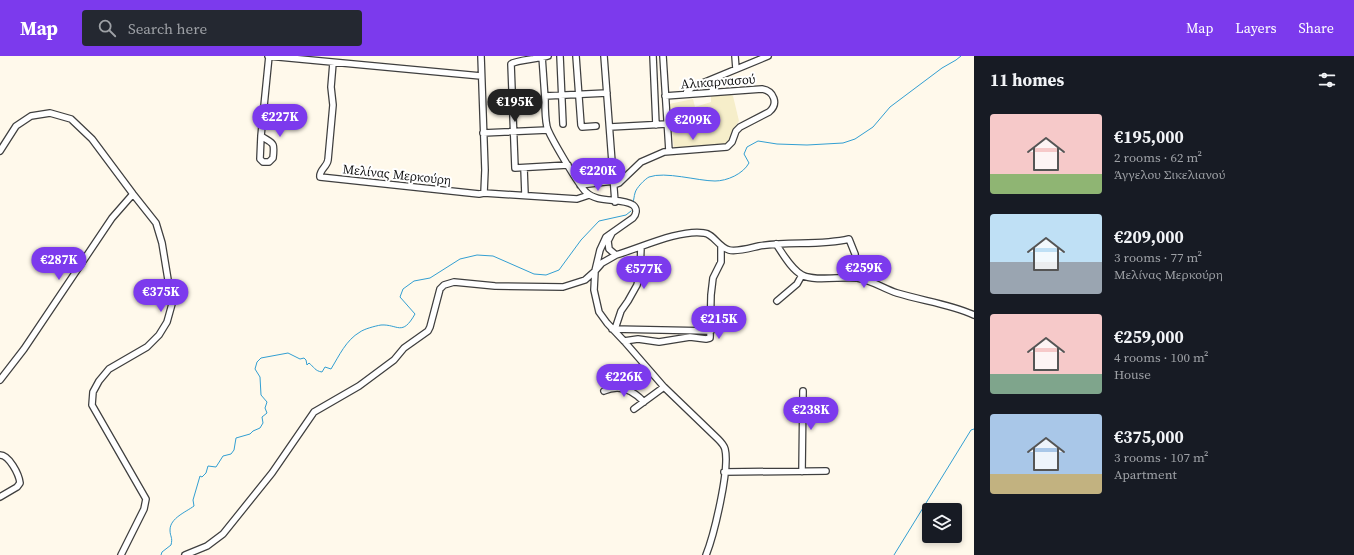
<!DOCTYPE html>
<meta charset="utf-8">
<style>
:root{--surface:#171b24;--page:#242831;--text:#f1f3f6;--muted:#9ea1a6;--accent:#7c3aed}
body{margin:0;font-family:"Source Serif 4",serif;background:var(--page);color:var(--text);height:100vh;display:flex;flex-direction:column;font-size:15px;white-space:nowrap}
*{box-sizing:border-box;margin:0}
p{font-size:13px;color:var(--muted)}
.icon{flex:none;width:22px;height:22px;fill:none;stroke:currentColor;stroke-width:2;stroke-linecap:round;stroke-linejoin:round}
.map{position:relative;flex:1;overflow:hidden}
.drawer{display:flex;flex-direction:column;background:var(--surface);width:380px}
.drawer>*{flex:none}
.fabs{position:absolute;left:922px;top:447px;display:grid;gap:8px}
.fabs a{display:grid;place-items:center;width:40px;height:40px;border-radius:4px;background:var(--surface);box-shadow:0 2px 6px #0003;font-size:20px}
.price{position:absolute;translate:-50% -34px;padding:0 9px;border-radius:14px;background:var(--accent);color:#fff;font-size:13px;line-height:26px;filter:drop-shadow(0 1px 2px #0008)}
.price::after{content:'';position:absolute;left:50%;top:24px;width:12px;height:9px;margin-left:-6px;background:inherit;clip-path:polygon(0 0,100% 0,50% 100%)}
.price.selected{background:#222;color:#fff}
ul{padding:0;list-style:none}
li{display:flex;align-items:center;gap:12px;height:100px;padding:0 16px}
li span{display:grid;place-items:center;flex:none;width:112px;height:80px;border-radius:4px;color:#555}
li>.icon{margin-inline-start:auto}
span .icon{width:48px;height:48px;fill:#fffc;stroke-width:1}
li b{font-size:17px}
h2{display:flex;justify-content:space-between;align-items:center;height:48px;padding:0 16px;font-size:17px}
header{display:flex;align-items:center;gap:24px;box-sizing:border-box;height:56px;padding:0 20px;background:var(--accent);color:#fff}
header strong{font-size:19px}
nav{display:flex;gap:22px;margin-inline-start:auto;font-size:14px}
.search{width:280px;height:36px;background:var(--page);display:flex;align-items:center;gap:10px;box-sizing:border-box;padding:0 14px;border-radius:4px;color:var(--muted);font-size:15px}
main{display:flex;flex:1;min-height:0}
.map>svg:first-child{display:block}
</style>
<header>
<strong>Map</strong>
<div class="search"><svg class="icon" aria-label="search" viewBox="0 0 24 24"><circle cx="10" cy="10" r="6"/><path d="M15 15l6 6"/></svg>Search here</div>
<nav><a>Map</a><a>Layers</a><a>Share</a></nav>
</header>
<main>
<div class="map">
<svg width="974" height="499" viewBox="0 0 974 499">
<rect width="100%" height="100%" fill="#fff9eb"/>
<!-- farmland -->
<path fill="#f6eeca" d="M729 38 733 40 739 65 734 72 730 85 726 89 674 93 669 48 693 43 695 51 711 46V39Z"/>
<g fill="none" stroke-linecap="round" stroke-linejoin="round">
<!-- stream -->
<path stroke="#329fd2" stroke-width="1" d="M633 146C634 144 634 140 635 137 636 132 645 123 649 121 665 115 698 125 715 125 727 125 743 118 749 107L744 98 747 91 758 85 777 88 807 89 843 87 855 83 873 71 890 51 942 12 956 4 961 0
M161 499 162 496 171 489C173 481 170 481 170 474 170 462 186 456 194 450L193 444 200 420 202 421 206 417 208 410 216 411 223 400 231 398 234 394 236 382 250 378 253 375 260 372 263 367 262 361 267 357 265 352 267 346 261 339 260 321 255 313 257 306 261 302 288 297 300 303 304 302 306 304 307 309 309 307C314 311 315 315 322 316L325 311 331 313C339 300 346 284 360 276 364 273 375 270 381 269 398 268 402 281 415 258L400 241 403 233 414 225 430 222 460 203 477 199 493 200 534 218 546 219 559 214 581 184 599 165 626 159 631 155
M894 499 971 374 974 373"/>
<defs>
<path id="minor" d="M268 0 481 20
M481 0 485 114 484 137
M542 0C543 14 544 29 545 43 545 52 545 62 547 71 549 79 579 130 586 136 598 148 621 141 633 149 638 153 636 159 633 162L606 181 600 194 595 215 594 234 599 256 607 267 624 285 664 331 718 383C721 386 724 389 725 393 730 413 714 479 706 499
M548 0C539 3 516 4 511 8L515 112 568 109
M560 0 563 68
M576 0 581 69 582 71 596 70
M604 0 615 146
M653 0 656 69
M663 0 669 95
M735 0 736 13
M333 7 331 31 333 49 328 104C327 111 319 114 320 121L479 138 484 137 577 143 589 139
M711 24 713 36
M686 38 687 35 693 31 768 0
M545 40 607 37
M610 71 667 68
M483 77 548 74
M261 80 260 103 263 106H269L273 102C275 85 273 88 261 80L269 0
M0 95 16 70 31 60 50 57 71 63 92 83 133 138 156 167 162 187 172 248 167 266 159 279 147 291 109 313 99 325 93 336 92 349 146 443 144 453 121 499
M524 112 525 139
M580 129 614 125
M614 129 619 127 641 106 664 96 727 91 732 86 736 75 740 71 769 56C779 48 774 35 762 33L665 40
M612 177 608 185 609 193 616 199C640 192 680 173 704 177 714 178 718 191 729 194 737 196 750 192 759 190 789 185 820 190 849 183L855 198
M776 188C783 198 791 213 802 219 814 226 843 220 857 222 872 224 884 233 897 237 923 245 950 248 974 259
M777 245 797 228 802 219
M612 273 711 275
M616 276 615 273 621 255 628 245 637 229 640 216 641 191
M624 285 638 283 659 286 690 281 706 283 710 282 711 239 713 222 721 206V190
M0 324 24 293 112 162 133 138
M604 335C619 328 633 334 644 346
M634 353 664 331
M0 399C9 399 19 418 20 427L17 431 0 441
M724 416 826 415
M802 416 803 335
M185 499 207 490 223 478 272 417 314 356 359 330 394 304 404 292 428 275 430 271 440 233 444 229 454 226 495 230 563 231 585 224 595 215 602 207 616 199"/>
</defs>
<!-- minor casing -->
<use href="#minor" stroke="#3f3f3f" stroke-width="8"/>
<!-- minor -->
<use href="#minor" stroke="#fff" stroke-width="5.5"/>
</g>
<g text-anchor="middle" stroke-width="4" stroke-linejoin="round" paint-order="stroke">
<!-- street labels -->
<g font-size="13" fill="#0c0c0c" stroke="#fff">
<text transform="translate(718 25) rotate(-4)" y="5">Αλικαρνασού</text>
<text transform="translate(397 118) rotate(6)" y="5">Μελίνας Μερκούρη</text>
</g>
</g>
</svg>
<div class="fabs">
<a><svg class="icon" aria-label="layers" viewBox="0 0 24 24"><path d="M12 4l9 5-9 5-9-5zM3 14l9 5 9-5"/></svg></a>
</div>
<b class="price selected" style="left:515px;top:67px">€195K</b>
<b class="price" style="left:280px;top:82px">€227K</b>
<b class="price" style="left:693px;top:85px">€209K</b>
<b class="price" style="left:598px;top:136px">€220K</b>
<b class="price" style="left:59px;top:225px">€287K</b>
<b class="price" style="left:864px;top:233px">€259K</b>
<b class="price" style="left:644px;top:234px">€577K</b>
<b class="price" style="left:161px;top:257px">€375K</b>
<b class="price" style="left:719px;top:284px">€215K</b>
<b class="price" style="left:624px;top:342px">€226K</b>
<b class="price" style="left:811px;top:375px">€238K</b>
</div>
<section class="drawer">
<h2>11 homes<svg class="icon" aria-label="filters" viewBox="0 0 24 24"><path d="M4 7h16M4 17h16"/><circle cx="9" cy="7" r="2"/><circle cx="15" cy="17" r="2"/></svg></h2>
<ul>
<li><span style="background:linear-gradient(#f6c9c9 75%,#8fb573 0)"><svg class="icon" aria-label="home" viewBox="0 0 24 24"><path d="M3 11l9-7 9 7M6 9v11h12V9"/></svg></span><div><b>€195,000</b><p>2 rooms · 62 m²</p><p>Άγγελου Σικελιανού</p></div></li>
<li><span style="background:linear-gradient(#bfe0f5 60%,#9aa5b1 0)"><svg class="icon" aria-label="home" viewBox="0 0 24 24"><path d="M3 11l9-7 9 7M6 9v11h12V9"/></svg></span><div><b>€209,000</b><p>3 rooms · 77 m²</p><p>Μελίνας Μερκούρη</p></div></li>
<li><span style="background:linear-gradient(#f6c9c9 75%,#7fa58c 0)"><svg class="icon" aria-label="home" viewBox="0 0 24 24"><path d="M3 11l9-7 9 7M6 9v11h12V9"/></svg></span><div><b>€259,000</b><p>4 rooms · 100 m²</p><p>House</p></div></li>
<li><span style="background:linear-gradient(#a9c7e8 75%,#c2b280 0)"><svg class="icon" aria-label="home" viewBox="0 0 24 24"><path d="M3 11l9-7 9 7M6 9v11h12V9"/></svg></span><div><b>€375,000</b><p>3 rooms · 107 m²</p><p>Apartment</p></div></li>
</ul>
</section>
</main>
